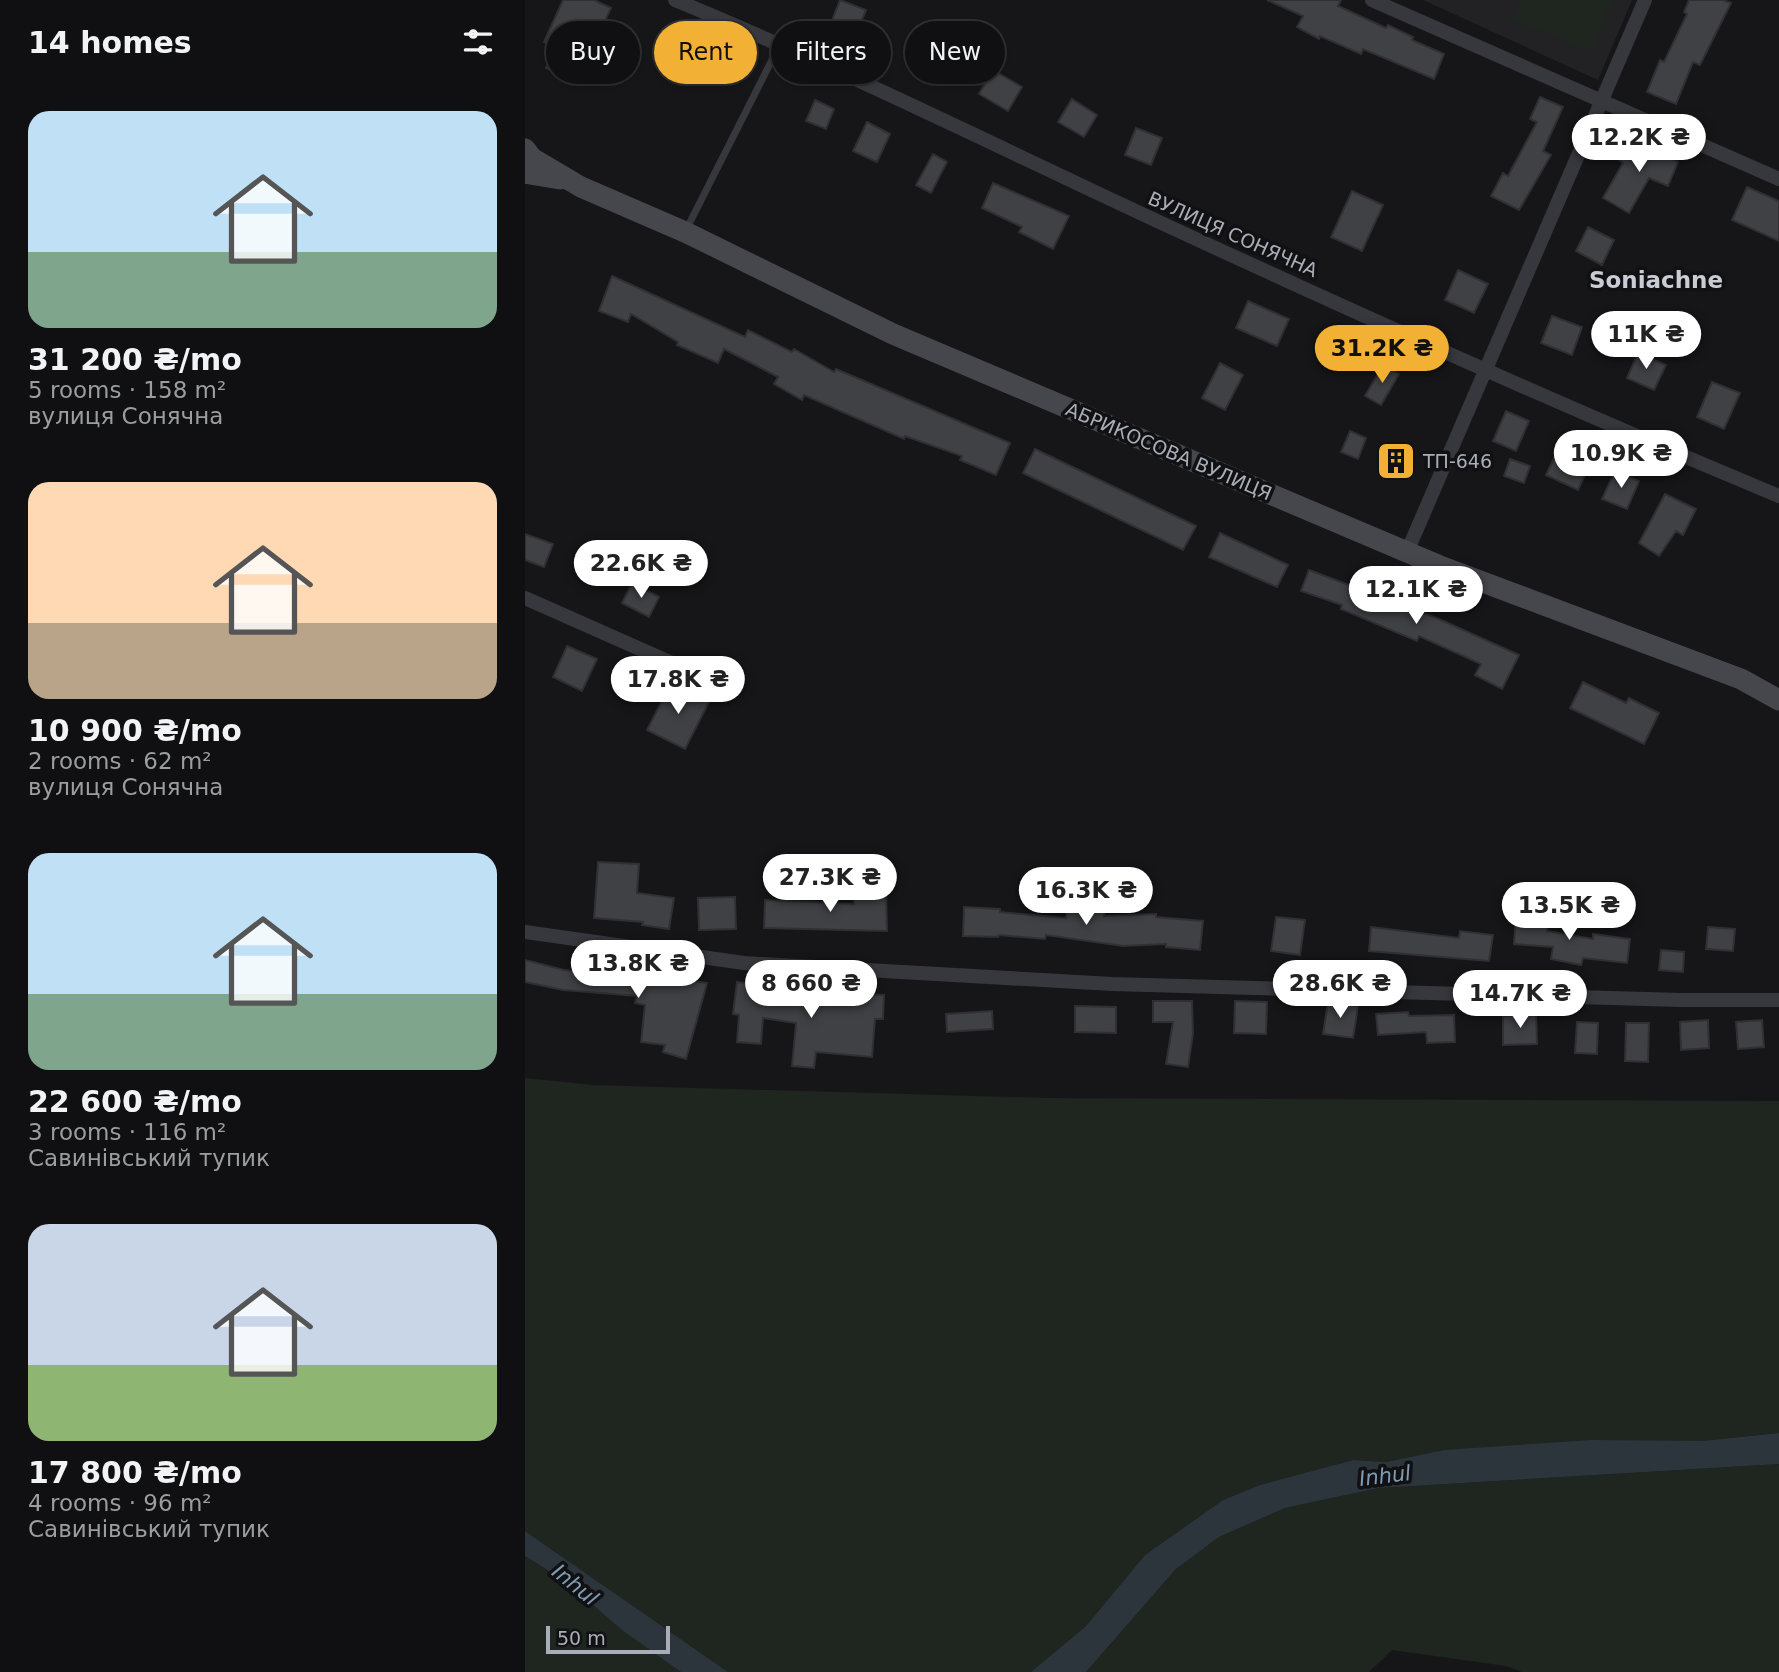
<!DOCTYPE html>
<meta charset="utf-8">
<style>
:root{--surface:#101012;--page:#1e1e20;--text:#f1f3f6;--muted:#9c9d9f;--line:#303032;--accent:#f2b134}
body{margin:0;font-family:"DejaVu Sans",sans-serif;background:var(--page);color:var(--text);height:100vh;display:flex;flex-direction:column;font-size:26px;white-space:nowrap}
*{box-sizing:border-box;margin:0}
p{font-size:23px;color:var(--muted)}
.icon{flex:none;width:38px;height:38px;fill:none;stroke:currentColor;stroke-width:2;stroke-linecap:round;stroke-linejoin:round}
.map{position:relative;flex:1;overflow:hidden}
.panel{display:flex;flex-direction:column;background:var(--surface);width:525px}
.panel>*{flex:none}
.banner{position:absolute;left:21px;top:21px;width:665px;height:63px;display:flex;gap:14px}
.scale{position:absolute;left:21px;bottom:18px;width:124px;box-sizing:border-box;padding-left:7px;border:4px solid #a8adb8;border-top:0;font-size:19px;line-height:24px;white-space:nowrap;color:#a8adb8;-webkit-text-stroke:5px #111113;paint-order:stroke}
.price{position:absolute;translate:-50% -60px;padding:0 16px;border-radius:24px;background:#fff;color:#222;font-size:23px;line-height:46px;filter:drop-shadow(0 2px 4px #0008)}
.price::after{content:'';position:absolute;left:50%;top:42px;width:21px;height:16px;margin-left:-10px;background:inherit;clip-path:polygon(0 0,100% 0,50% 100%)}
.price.current{background:var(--accent);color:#111}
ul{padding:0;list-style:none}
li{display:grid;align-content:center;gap:14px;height:371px;padding:0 28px}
li span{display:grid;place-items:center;height:217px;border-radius:21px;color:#555}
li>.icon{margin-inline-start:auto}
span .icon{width:126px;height:126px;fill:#fffc;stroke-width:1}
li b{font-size:30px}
h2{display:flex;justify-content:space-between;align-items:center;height:84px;padding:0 28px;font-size:30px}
.pill{padding:0 24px;border-radius:32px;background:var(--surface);box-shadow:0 2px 5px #0004,0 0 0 2px var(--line);font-size:24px;line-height:63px}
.pill.current{background:var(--accent);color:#111}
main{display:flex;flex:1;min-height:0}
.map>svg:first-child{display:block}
</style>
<main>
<section class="panel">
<h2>14 homes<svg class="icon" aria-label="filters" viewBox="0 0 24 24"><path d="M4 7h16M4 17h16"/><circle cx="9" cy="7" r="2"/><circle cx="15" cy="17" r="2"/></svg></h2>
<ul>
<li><span style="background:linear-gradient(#bfe0f5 65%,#7fa58c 0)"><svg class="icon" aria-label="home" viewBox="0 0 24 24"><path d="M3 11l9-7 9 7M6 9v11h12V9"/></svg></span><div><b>31 200 ₴/mo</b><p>5 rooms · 158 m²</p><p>вулиця Сонячна</p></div></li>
<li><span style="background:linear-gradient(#ffd9b3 65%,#b9a48a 0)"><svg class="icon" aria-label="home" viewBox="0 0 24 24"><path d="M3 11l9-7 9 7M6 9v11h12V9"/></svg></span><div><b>10 900 ₴/mo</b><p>2 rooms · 62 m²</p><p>вулиця Сонячна</p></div></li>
<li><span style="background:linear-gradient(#bfe0f5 65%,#7fa58c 0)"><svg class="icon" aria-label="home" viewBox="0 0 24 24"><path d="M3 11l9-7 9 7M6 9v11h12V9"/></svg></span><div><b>22 600 ₴/mo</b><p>3 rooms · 116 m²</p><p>Савинівський тупик</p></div></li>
<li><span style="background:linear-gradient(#c9d6e8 65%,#8fb573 0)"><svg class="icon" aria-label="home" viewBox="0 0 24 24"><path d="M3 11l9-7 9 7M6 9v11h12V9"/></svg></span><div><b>17 800 ₴/mo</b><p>4 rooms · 96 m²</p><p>Савинівський тупик</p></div></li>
</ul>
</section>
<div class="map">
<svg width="1254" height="1672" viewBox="0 0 1254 1672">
<rect width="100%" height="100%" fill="#161618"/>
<!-- built -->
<path fill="#222225" d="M898 0H1107L1073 80Z"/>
<!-- green -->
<path fill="#1e261f" d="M995 0H1087L1066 52 987 19Z
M0 1078 68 1085 523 1098 1254 1101V1433L1177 1441 919 1450 861 1462 828 1460 735 1485 698 1500 620 1555 561 1626 506 1672H203L0 1531Z
M1254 1464V1672H997L981 1666 867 1650 844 1672H561L650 1570 694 1537 760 1508 854 1488Z
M0 1556C55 1591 103 1634 156 1672H0Z"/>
<!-- water -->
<path fill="#2c353c" d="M1254 1433V1464L854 1488 760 1508 694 1537 650 1570 561 1672H506L561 1626 620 1555 698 1500 735 1485 828 1460 861 1462 919 1450 1066 1440 1177 1441Z
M0 1531 203 1672H156L97 1630 44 1584 0 1556Z"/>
<!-- building -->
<path fill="#404145" stroke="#303034" stroke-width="2" d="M38 0H69L86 8 51 82 21 68 30 47 19 42Z
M315 0 341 10 330 37 305 26Z
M742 0H816L813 6 861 28 863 25 888 37 887 40 919 54 909 79 838 49 836 54 795 36 794 39 772 27 778 16Z
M1164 0H1198L1206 3 1175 65 1168 62 1151 104 1122 92 1135 60 1139 62 1162 14 1159 12Z
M190 52 220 63 212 83 182 72Z
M468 70 497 87 483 111 454 94Z
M1015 97 1038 107 1018 151 1026 155 994 210 966 196 978 173 983 176 1012 122 1005 119Z
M547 99 572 115 559 137 533 122Z
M290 100 309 109 301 129 281 121Z
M342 122 365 134 352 162 328 151Z
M611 128 637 138 626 165 600 155Z
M1107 137 1153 162 1143 186 1124 178 1104 213 1078 198 1098 163 1094 160Z
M408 154 422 162 406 193 391 185Z
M468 183 544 216 528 249 494 232 497 227 457 208Z
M1222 187 1254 201V241L1207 220Z
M827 191 858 205 837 251 806 237Z
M1063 227 1089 240 1077 265 1051 251Z
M933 270 963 284 949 313 920 300Z
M87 276 220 337 223 330 267 352 269 349 309 372 311 369 485 443 471 475 435 460 437 456 380 436 379 439 279 395 277 400 249 384 253 377 199 349 193 363 152 345 153 342 106 314 103 322 74 311Z
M723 301 764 319 752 346 711 328Z
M1027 316 1057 327 1047 355 1016 343Z
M1113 353 1141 365 1129 390 1102 378Z
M695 363 718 375 700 410 677 398Z
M858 365 874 374 856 405 840 396Z
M1187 382 1215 393 1199 429 1172 417Z
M981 411 1004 421 991 451 968 441Z
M825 431 841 438 833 459 816 452Z
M1036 443 1068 458 1053 490 1021 475Z
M510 449 671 526 658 550 498 473Z
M985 459 1005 466 999 483 979 476Z
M1090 471 1114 481 1102 509 1077 499Z
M1140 494 1171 509 1158 535 1151 531 1134 556 1114 543Z
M695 533 763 565 752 587 684 557Z
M0 534 28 544 19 567 0 560Z
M784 570 914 619 994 655 977 689 950 675 956 664 894 636 892 641 816 609 817 605 776 591Z
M107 583 134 597 124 617 97 603Z
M42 646 72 659 57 691 28 677Z
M1058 682 1101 703 1104 698 1134 713 1119 744 1045 708Z
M146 683 184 702 160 749 122 730Z
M73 862 114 864 112 893 149 898 144 929 117 925 118 922 69 918Z
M328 890H361L362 931 239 928 240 900 329 904Z
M210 897 211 929 174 930 173 898Z
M542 905 580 910 579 916 631 914V917L678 921 675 950 641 947V944L598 946 521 935 520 939 474 935 473 937 438 936 439 907 475 909V912L541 918Z
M991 913 1023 915 1022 931 1068 939V934L1105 939 1102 963 1058 958 1056 965 1026 959 1028 947 989 944Z
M751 917 780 920 775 955 746 951Z
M846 927 934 938 935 931 968 935 964 961 844 951Z
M1183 927 1210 929 1208 951 1181 949Z
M1136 950 1159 952 1158 972 1134 970Z
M0 960 39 970 115 976V973L182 983 161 1059 138 1052 140 1045 116 1042 120 1005 110 1003 112 996 38 990 0 982Z
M212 982 247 986 246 990 359 995 358 1019H350L347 1057 291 1052 289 1068 267 1066 271 1023 238 1018 236 1044 212 1042 214 1015 208 1014Z
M628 1001H667L668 1034 663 1067 641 1064 648 1022H628Z
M710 1001 742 1002 741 1034 709 1033Z
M803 1002 833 1006 828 1038 798 1034Z
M550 1006 591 1007V1033L550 1032Z
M467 1011 468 1029 422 1032 421 1014Z
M883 1012 884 1016 929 1015 930 1042 902 1043 901 1032 853 1035 851 1014Z
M1011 1014 1012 1044 978 1045V1016Z
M1183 1020 1184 1048 1156 1050 1155 1022Z
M1237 1020 1239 1047 1213 1049 1211 1022Z
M1052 1022 1073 1023 1072 1054 1050 1053Z
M1101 1023H1124L1123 1062 1100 1061Z"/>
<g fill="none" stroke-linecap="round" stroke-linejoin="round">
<!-- lane -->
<path stroke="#37383d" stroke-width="7" d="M161 230 255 44"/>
<!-- street -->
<path stroke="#37383d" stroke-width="14" d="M150 0C322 71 489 155 658 233 855 324 1054 413 1254 496
M847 0 1254 179
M882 552 1120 0
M0 598 194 684
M0 932 219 963 587 984 1156 1000H1254"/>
<!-- secondary -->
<path stroke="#45474d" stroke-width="21" d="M0 149 7 158 56 187 160 232 368 334 915 566 1216 679 1254 700
M0 173 35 179"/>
</g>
<!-- icons -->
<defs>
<symbol id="building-square" viewBox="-11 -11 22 22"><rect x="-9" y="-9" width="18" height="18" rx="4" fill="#f2b134" stroke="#111113"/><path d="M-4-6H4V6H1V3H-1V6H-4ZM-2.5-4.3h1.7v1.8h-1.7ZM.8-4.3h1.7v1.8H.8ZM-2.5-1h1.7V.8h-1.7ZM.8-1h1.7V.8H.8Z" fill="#111"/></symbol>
</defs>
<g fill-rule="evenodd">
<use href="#building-square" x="849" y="439" width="44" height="44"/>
</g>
<g text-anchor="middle" stroke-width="7" stroke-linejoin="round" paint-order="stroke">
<!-- street labels -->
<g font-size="19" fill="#a8adb8" stroke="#111113">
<text transform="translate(708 234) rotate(24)" y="7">ВУЛИЦЯ СОНЯЧНА</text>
<text transform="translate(644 451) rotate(23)" y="7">АБРИКОСОВА ВУЛИЦЯ</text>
</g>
<!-- poi labels -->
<g font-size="19" fill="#a8adb8" stroke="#111113" text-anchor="start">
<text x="898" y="468">ТП-646</text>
</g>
<!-- water labels -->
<g font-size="21" font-style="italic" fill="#7f9bb3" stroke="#111113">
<text transform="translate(860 1476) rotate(-7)" y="7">Inhul</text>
<text transform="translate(50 1585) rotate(39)" y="7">Inhul</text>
</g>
<!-- quarter labels -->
<g font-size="23" font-weight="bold" fill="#c9ccd4" stroke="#111113">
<text x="1131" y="288">Soniachne</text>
</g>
</g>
</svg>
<div class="scale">50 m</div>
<b class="price" style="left:1114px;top:174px">12.2K ₴</b>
<b class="price" style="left:1121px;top:371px">11K ₴</b>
<b class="price current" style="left:857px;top:385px">31.2K ₴</b>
<b class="price" style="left:1096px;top:490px">10.9K ₴</b>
<b class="price" style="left:116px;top:600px">22.6K ₴</b>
<b class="price" style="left:891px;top:626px">12.1K ₴</b>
<b class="price" style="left:153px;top:716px">17.8K ₴</b>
<b class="price" style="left:305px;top:914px">27.3K ₴</b>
<b class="price" style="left:561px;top:927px">16.3K ₴</b>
<b class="price" style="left:1044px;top:942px">13.5K ₴</b>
<b class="price" style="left:113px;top:1000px">13.8K ₴</b>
<b class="price" style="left:286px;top:1020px">8 660 ₴</b>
<b class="price" style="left:815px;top:1020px">28.6K ₴</b>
<b class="price" style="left:995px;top:1030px">14.7K ₴</b>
<div class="banner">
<a class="pill">Buy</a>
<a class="pill current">Rent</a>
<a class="pill">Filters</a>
<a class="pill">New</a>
</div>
</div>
</main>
